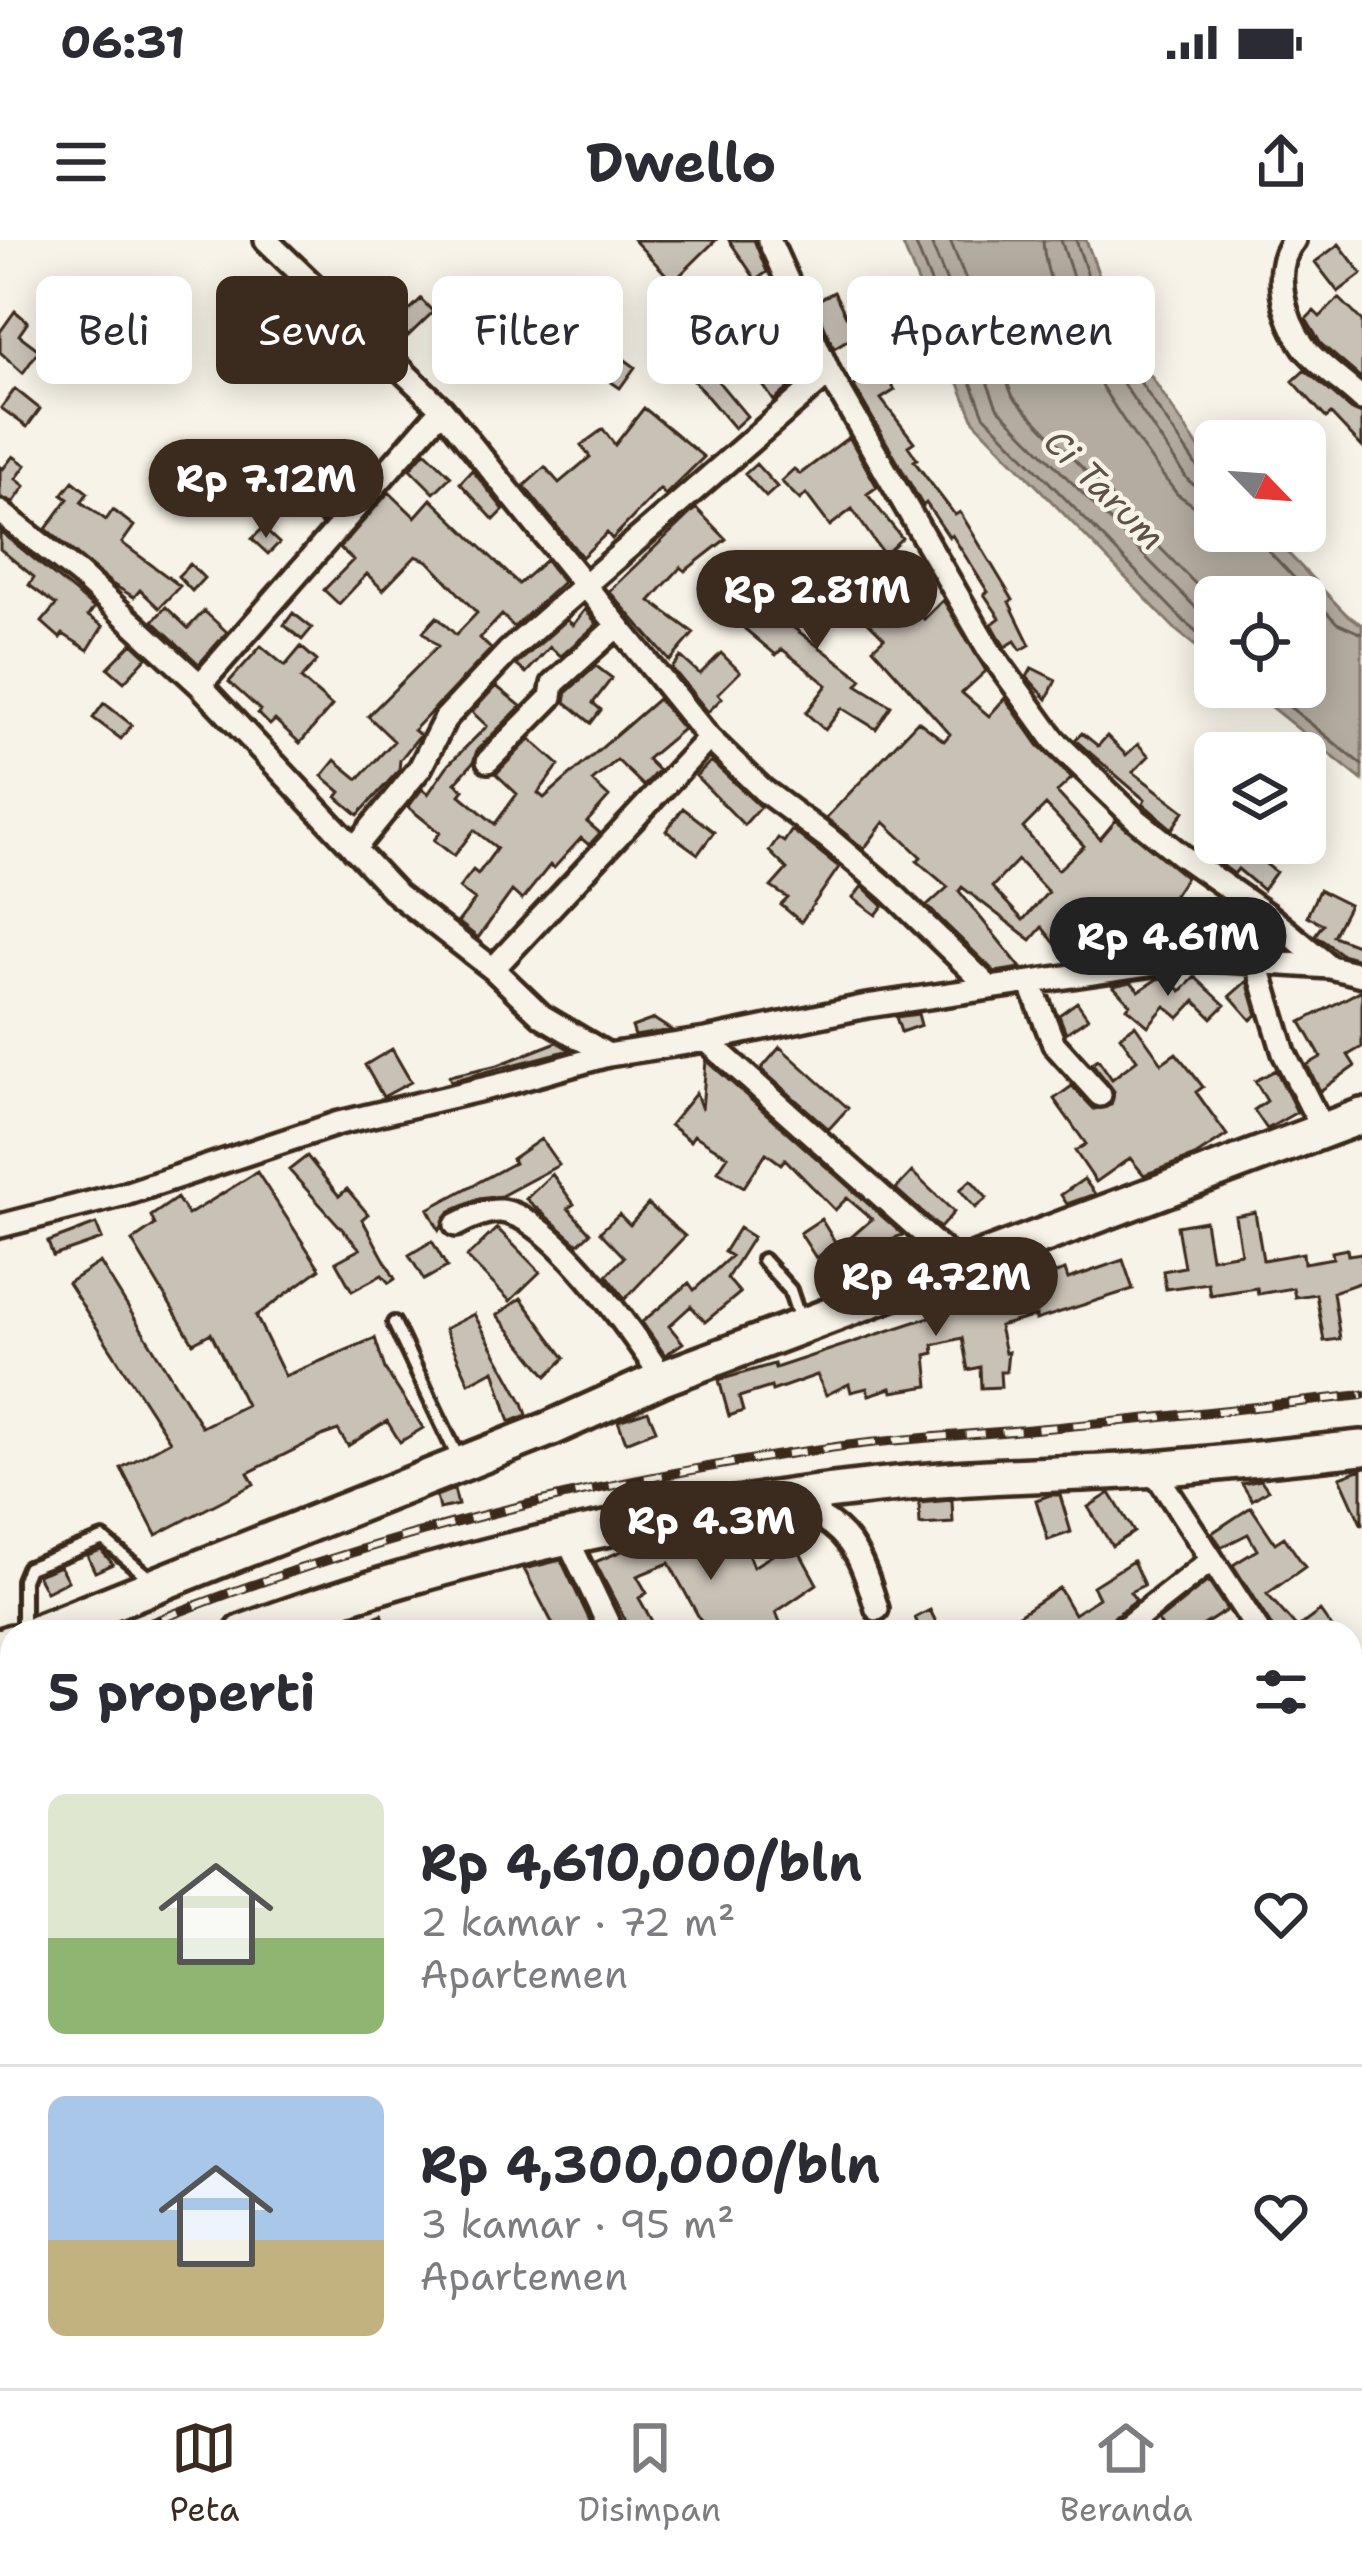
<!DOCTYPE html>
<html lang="id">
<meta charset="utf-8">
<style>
:root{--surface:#fff;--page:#f7f7f7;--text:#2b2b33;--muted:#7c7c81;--line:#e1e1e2;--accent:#3b2a1e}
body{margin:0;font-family:"Shantell Sans",sans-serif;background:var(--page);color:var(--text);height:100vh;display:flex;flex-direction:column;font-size:45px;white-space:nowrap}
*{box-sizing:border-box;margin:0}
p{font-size:39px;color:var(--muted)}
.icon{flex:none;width:66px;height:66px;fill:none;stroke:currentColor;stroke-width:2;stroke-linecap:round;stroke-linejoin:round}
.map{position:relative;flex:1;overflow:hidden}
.details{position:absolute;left:0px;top:1380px;width:1362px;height:768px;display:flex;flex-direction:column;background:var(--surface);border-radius:36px 36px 0 0;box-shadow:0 6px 30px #0003}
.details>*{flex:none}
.banner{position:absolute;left:36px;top:36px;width:1290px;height:108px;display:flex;gap:24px}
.needle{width:78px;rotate:115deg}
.tools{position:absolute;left:1194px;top:180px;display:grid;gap:24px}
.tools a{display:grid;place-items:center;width:132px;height:132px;border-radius:18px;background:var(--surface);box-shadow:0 6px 30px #0003;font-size:60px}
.price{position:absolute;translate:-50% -102px;padding:0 27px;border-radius:42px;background:var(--accent);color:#fff;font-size:39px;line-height:78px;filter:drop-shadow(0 3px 6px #0008)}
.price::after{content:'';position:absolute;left:50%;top:72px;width:36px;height:27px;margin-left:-18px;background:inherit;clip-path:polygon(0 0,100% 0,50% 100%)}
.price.selected{background:#222;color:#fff}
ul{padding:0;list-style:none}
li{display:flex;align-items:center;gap:36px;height:300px;padding:0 48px}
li+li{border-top:3px solid var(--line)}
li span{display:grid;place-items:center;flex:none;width:336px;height:240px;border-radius:18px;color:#555}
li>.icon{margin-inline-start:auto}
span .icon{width:144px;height:144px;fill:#fffc;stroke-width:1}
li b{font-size:51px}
h2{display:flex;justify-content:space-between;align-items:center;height:144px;padding:0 48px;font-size:51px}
.chip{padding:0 42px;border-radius:18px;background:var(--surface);box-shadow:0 6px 30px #0003;font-size:42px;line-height:108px}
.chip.selected{background:var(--accent);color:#fff}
.status{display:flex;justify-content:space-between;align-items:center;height:84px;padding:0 60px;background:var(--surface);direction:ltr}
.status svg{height:33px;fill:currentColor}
header{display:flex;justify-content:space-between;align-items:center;height:156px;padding:0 48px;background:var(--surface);font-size:54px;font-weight:700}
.dock{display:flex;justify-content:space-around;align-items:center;height:168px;border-top:3px solid var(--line);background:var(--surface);font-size:33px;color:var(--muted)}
.dock a{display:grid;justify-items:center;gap:6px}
.dock .selected{color:var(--accent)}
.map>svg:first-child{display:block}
</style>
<div class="status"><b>06:31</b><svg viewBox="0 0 49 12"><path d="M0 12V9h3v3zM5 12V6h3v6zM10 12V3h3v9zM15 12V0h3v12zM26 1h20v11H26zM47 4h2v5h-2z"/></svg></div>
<header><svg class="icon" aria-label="menu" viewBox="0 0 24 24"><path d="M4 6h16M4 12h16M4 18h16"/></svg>Dwello<svg class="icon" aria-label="share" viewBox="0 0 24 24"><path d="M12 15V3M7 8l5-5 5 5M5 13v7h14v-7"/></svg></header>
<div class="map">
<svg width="1362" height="2148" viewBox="0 0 1362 2148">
<rect width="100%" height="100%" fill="#f7f3e8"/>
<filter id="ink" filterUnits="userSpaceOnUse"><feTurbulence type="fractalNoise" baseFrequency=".00833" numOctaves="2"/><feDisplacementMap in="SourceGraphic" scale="24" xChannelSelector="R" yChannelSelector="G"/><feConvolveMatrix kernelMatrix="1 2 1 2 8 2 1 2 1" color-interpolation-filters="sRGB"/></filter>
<g filter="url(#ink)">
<!-- water -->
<path fill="#b4aca0" stroke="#84786c" stroke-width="3" d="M901 0H1086L1118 87 1215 232V291H1267L1346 374 1362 385V540L1246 447H1305V357H1215V422L1177 391 974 181Z"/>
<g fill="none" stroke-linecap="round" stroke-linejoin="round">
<!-- shore -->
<path stroke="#6b5e52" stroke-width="3" d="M914 0 984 175 1185 382 1215 407
M930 0 997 167 1215 387
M950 0 1013 157 1215 364
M1043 0C1046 75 1131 195 1177 254L1196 267 1215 270
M1061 0 1093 99 1188 240 1199 249 1215 252
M1076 0 1107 93 1200 231 1215 237
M1259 291 1262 304 1337 383 1362 394
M1265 447 1362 525"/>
</g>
<!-- building -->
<path fill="#c8c1b6" stroke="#3b2a1e" stroke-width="3" fill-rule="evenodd" d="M634 0H716L673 42Z
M729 0H754L767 32 756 40Z
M1339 4 1362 34 1338 52 1315 22Z
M757 48 766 60 711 95 697 116 747 176 734 188 676 120 672 124 660 107 682 91 677 87 693 70 707 84 730 62 734 65Z
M834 52 846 76 850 73 862 91 834 108 814 62Z
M1339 58 1362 81V139L1321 104 1306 79 1314 71 1320 77Z
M421 59 433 72 408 96 396 83Z
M15 71 28 82 19 95 39 110 23 133 0 112V92Z
M789 80 808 123 801 127 806 133 774 161 740 112Z
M616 113 635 127 620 148 601 135Z
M1305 130 1352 170 1362 174V207L1331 174 1326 178 1293 141Z
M882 131 895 150 881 159 914 202 908 206 917 219 914 221 955 275 960 272 1013 360 1009 362 1030 405 1021 410 1015 401 1005 407 1002 402 992 384 1000 378 984 354 988 352 952 295 949 297 926 263 923 266 854 146Z
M15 149 40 169 27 187 1 168Z
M644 168 704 217 665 255 660 249 612 299 607 293 582 317 524 246 545 227 559 243 590 217 581 205 603 189 615 205Z
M849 197 877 247 867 254 902 298 884 315 852 269 830 286 806 254 800 260 781 241 794 229 800 234Z
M425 211 451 236 434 253 410 229Z
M353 215 368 230 321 284 286 251 302 234 319 250Z
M13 216 26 225 16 239 25 246 13 263 0 257V227L3 229Z
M756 224 777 247 766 257 745 234Z
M249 226 291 265 274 283 245 255 238 261 227 250Z
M472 230 504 270 494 280 460 243Z
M73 241 88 253 81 262 106 280 113 270 134 286 122 303 180 346 159 368 140 350 134 357 112 344 46 289 68 259 62 255Z
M389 252 415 277 431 259 519 344 546 320 563 342 514 387 502 375 480 398 491 409 414 490 420 495 400 520 399 530 358 575 337 557 341 552 322 536 335 520 358 539 394 501 368 476 438 406 423 392 437 377 456 395 477 373 428 321 416 316 383 350 367 334 339 364 324 350 353 320 340 308Z
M696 268 726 299 685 331 681 327 650 361 694 393 670 421 609 351Z
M263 288 279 303 268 314 252 299Z
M0 291 94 368 88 376 103 386 88 410 63 394 60 398 42 382 56 365 29 345 34 337 0 309Z
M823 319 849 348 838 358 824 344 786 382 862 439 857 445 891 466 876 489 842 468 825 490 806 473 827 445 782 409 776 415 745 389 766 365 769 367Z
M190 324 204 338 192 351 178 336Z
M876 329 924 379 943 360 986 431 962 453 989 476 1005 458 1038 505 1072 538 1057 552 1100 599 1116 580 1186 637 1174 655 1204 684 1191 701 1168 683 1155 701 1138 688 1119 709 1104 694 1069 721 1042 687 1031 700 962 647 959 651 1021 728 995 732 927 666 948 647 917 621 921 617 884 582 864 609 826 578 918 481 944 501 950 494 873 408 884 398 844 358ZM1046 565 1084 606 1058 630 1023 588ZM1018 620 1048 652 1023 680 992 647Z
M166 367 188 388 204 371 227 392 199 424 153 381Z
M585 369 597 384 561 416 550 407 526 433 516 425 567 380 573 385Z
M293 373 312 388 302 400 284 385Z
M132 403 147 417 124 442 108 428Z
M261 406 285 426 301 407 317 421 301 439 332 466 300 503 275 480 270 485 258 473 260 470 229 442Z
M721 413 740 432 718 454 722 458 708 472 672 428 681 417 700 434Z
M596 426 612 438 593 463 601 470 591 483 565 462 567 452Z
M1032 428 1056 440 1047 459 1027 437Z
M496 446 521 466 477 510 473 523 455 543 464 550 460 555 495 584 517 554 496 534 530 499 559 525 538 553 544 558 658 459 683 489 647 519 658 530 644 546 617 520 592 541 609 557 587 582 600 593 589 605 581 598 554 628 550 625 522 660 512 651 478 698 458 682 475 660 459 648 473 630 478 634 497 608 474 590 454 616 434 600 440 593 408 567 422 549 428 554 448 525 487 486 472 472Z
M104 463 132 485 121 499 93 478Z
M1082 493 1098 506 1107 496 1126 515 1138 504 1149 516 1133 532 1184 571 1172 589 1143 564 1145 560 1075 500Z
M711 521 760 567 744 585 696 536Z
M683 568 714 592 698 614 666 591Z
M792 590 839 627 801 682 781 665 788 658 771 647 787 629 769 611 778 598 784 602Z
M1206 592 1215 598V603L1235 612 1244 603H1265L1253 614 1276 632 1263 650 1238 629 1234 634 1197 606Z
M862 646 883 666 876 675 853 658Z
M1319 650 1349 665 1333 696 1362 707 1359 719 1341 714 1315 695 1323 684 1307 676Z
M1227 666 1253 688 1255 685 1268 695 1265 699 1276 708 1253 705 1215 679Z
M1167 737 1181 751 1195 737 1225 765 1212 778 1195 761 1179 778 1165 766 1148 786 1127 768 1130 764 1113 746 1131 742 1139 751 1157 739Z
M1247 741 1257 775 1251 780 1230 756Z
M1362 750V807L1348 815 1355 826 1320 851 1307 825 1321 817 1301 782Z
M1077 762 1088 778 1066 793 1059 775Z
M918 774 921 785 901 792 896 777Z
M654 779 671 790 635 796 632 787Z
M1135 785 1162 823 1176 813 1193 834 1203 847 1196 852 1227 895 1195 916 1144 935 1130 918 1096 942 1075 911 1086 904 1054 859 1072 846 1094 869 1111 865 1114 851 1092 823 1098 819 1112 839 1137 820 1120 796Z
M557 802 570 810 451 841 449 836 498 825Z
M780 807 848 868 829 889 761 829Z
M392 809 411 842 383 857 365 825Z
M706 820 903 995 888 1000 901 1025 882 1034 870 1011 863 1018 848 1000 872 979 847 958 835 970 785 919 781 924 766 913 744 947 718 931 728 916 694 895 690 901 670 885 696 853 702 870Z
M1276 830 1297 872 1267 889 1254 870 1267 861 1255 841Z
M541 899 559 925 501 956 479 959 449 972 439 990 428 969 514 923 512 919Z
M307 916 339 956 347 949 368 974 362 979 395 1039 389 1043 382 1035 352 1051 336 1022 360 1009 289 930Z
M257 932 320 1029 256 1076 285 1136 375 1098 385 1129 423 1188 400 1202 387 1181 348 1206 338 1190 324 1195 248 1233 254 1244 156 1295 121 1228 170 1201 68 1043 100 1022 202 1187 246 1165 211 1093 193 1103 132 1001 155 985 151 976 177 958 188 975Z
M912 932 954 972 940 988 896 949Z
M552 934 574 964 568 968 590 993 578 1004 526 959Z
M1084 939 1095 954 1067 964 1061 955Z
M971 940 987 958 975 968 960 950Z
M648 964 685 996 625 1059 607 1035 624 1017 600 992 619 974 630 985Z
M1255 972 1263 1020 1303 1013 1304 1023 1333 1018 1332 1012 1347 1009 1348 1015 1362 1013V1042L1333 1052 1340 1099 1324 1101 1316 1054 1295 1057 1293 1048 1258 1054 1257 1048 1210 1055 1208 1043 1166 1049 1163 1031 1184 1027 1177 986 1205 981 1211 1018 1241 1013 1235 976Z
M821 979 837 1005 816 1018 800 993Z
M96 984 102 999 53 1016 48 1002Z
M497 988 540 1032 510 1061 467 1017Z
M739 988 753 997 727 1038 740 1053 705 1082 691 1066 669 1086 683 1103 665 1115 642 1082 689 1043 694 1050 731 1016 724 1012Z
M432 1001 447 1027 424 1040 409 1015Z
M1123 1020 1133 1049 1036 1080V1076L999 1086 1005 1113 1008 1112 1006 1132H1000L1001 1147 981 1148 980 1127 968 1130 962 1098 933 1105 934 1113 926 1115 929 1146 892 1152 891 1148 869 1155 867 1148 851 1152 849 1144 826 1155 817 1135 772 1151 771 1147 739 1157 743 1171 729 1176 719 1140 774 1124 775 1128 945 1072 942 1059 967 1053V1047L984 1043 987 1056 1065 1030 1068 1039Z
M521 1058 565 1118 547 1136 497 1075Z
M474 1074 523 1163 527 1175 510 1182 494 1130 469 1143 445 1089Z
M648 1171 656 1190 626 1202 618 1181Z
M1362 1229V1286L1340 1237Z
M1261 1240 1268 1250 1252 1260 1242 1244Z
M454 1249 458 1265 439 1269 436 1256Z
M1110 1253 1134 1292 1112 1306 1088 1267Z
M1050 1255H1060L1071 1292 1048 1300 1036 1260Z
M952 1260 953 1283 920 1285 919 1263Z
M1251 1267 1275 1303 1284 1297 1305 1327 1267 1354 1297 1388 1320 1371 1335 1392 1274 1390 1233 1325 1257 1310 1248 1294 1222 1307 1212 1293Z
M699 1293 706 1311 742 1297 753 1327 794 1302 817 1344 776 1372 784 1392H707L669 1323 637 1336 647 1353 639 1358 658 1392H631L595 1322 641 1303Z
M101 1310 113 1324 95 1332 87 1315Z
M561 1320 593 1387 583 1392H557L524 1329Z
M1133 1321 1144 1345 1130 1352 1136 1360 1094 1392H993L1059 1348 1074 1374 1099 1358 1093 1346Z
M60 1326 68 1341 46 1352 37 1335Z
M1208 1341 1227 1370 1193 1392H1165L1158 1381Z
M930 1370 941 1392H922L915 1378Z
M382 1374 390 1392H363L360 1383Z"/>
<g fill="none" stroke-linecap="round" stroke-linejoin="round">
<defs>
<path id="lane" d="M763 1020 790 1050 801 1083
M394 1083 459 1220
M23 1392V1340L28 1328 103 1299 154 1342"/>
<path id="street" d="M266 0 442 169 709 498 763 550 828 598 889 650 990 748
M769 0 829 133 989 410 1054 500 1137 580 1181 615 1267 675 1330 727 1362 735
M1294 0C1270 29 1284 79 1305 108 1317 124 1346 144 1362 159
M719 108 794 59
M0 272 79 334 200 445 397 654 493 729 542 776 608 815
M200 445 442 169
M488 521 551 457 553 444 616 387
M354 609 420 528 445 479 509 411 829 133
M1256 720 1284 813 1323 890
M493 729 709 498
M1031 745 1054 804 1100 855
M706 800 959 1025
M456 985C469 978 486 970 501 971 554 977 634 1096 663 1138
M0 986 125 954 339 883 508 843 608 815 706 800 867 766 1195 718 1330 727
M1153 1229 1259 1392
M816 1254 819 1277C856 1297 865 1330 877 1369
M568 1300 612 1392
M328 1360 348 1392
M1120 1392 1210 1321
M1350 1447 1362 1437
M1350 1522 1362 1537
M1350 1581 1362 1571
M0 1717 12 1693
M1350 1733 1362 1744
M0 1745 4 1757 0 1765
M0 1969 12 1978
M0 2024 12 2008
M226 2136 243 2148
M1006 2136 1021 2148
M1241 2136 1257 2148
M248 2148 266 2136"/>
<path id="secondary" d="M38 1392 552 1188 663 1138 1362 876
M243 1392C456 1313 692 1263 917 1242 996 1234 1075 1235 1154 1229 1223 1223 1293 1215 1362 1208
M0 1407 12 1402
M0 1488 12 1483"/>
</defs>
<!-- lane casing -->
<use href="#lane" stroke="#3b2a1e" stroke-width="20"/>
<!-- street casing -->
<use href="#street" stroke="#3b2a1e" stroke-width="30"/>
<!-- secondary casing -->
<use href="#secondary" stroke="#3b2a1e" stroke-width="42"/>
<!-- lane -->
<use href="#lane" stroke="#f7f3e8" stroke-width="10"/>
<!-- street -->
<use href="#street" stroke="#f7f3e8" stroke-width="21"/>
<!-- secondary -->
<use href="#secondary" stroke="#f7f3e8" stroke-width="33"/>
<defs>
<path id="rail" d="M128 1392C352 1301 589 1241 829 1208 900 1198 974 1195 1046 1188 1151 1179 1257 1167 1362 1155
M0 1444 12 1439"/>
</defs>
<!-- rail casing -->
<use href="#rail" stroke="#3b2a1e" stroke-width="10"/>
<!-- rail -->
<use href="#rail" stroke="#f7f3e8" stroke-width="6" stroke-dasharray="18" stroke-linecap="butt"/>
</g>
</g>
<g text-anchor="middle" stroke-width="9" stroke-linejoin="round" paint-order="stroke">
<!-- water labels -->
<g font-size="36" font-style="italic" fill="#5f5145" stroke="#f7f3e8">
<text transform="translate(1105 249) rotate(45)" y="13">Ci Tarum</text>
</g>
</g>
</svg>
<div class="tools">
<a><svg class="needle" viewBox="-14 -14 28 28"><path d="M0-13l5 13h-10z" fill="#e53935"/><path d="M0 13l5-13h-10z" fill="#7c7c81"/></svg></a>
<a><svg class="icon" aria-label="locate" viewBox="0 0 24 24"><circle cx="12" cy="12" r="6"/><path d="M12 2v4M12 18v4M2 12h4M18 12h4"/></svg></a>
<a><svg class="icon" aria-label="layers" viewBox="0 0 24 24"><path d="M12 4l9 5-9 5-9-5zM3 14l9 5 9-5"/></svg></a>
</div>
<b class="price" style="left:266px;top:301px">Rp 7.12M</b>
<b class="price" style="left:817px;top:412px">Rp 2.81M</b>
<b class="price selected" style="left:1168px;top:759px">Rp 4.61M</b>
<b class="price" style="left:936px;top:1099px">Rp 4.72M</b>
<b class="price" style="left:711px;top:1343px">Rp 4.3M</b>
<div class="banner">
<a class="chip">Beli</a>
<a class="chip selected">Sewa</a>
<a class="chip">Filter</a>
<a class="chip">Baru</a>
<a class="chip">Apartemen</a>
</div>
<section class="details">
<h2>5 properti<svg class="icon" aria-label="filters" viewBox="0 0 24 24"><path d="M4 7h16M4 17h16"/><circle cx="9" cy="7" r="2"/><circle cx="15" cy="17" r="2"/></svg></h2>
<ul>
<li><span style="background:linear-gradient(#dfe7d0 60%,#8fb573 0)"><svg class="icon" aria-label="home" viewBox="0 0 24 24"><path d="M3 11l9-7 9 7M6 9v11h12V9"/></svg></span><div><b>Rp 4,610,000/bln</b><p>2 kamar · 72 m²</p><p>Apartemen</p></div><svg class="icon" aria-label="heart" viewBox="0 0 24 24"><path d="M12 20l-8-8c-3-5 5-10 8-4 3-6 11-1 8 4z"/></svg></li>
<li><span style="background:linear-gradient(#a9c7e8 60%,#c2b280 0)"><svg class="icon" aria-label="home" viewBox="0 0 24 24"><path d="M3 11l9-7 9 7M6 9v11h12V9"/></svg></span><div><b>Rp 4,300,000/bln</b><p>3 kamar · 95 m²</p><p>Apartemen</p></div><svg class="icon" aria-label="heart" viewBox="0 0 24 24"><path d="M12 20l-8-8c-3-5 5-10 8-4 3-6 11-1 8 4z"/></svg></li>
</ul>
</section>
</div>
<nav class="dock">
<a class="selected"><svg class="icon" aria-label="map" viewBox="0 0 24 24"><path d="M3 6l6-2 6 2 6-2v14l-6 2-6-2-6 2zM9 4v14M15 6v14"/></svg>Peta</a>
<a><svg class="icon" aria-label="saved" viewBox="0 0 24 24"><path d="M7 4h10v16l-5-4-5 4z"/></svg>Disimpan</a>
<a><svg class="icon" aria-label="home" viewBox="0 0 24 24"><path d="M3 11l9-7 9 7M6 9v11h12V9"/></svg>Beranda</a>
</nav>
